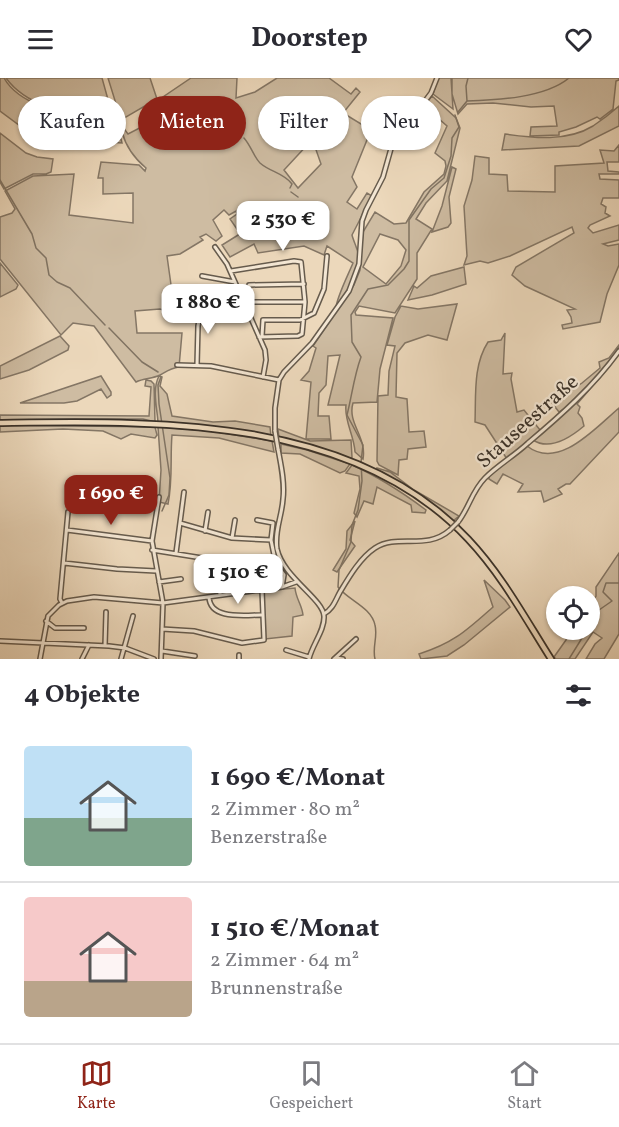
<!DOCTYPE html>
<html lang="de">
<meta charset="utf-8">
<style>
:root{--surface:#fff;--page:#f2f2f3;--text:#2b2b33;--muted:#7c7c81;--line:#e1e1e2;--accent:#8f2418}
body{margin:0;font-family:Vollkorn,serif;background:var(--page);color:var(--text);height:100vh;display:flex;flex-direction:column;font-size:22px;white-space:nowrap}
*{box-sizing:border-box;margin:0}
p{font-size:20px;color:var(--muted)}
.icon{flex:none;width:33px;height:33px;fill:none;stroke:currentColor;stroke-width:2;stroke-linecap:round;stroke-linejoin:round}
.map{position:relative;height:581px;overflow:hidden}
.drawer{display:flex;flex-direction:column;background:var(--surface);flex:1}
.drawer>*{flex:none}
.hud{position:absolute;left:18px;top:18px;width:584px;height:54px;display:flex;gap:12px}
.tools{position:absolute;left:546px;top:508px;display:grid;gap:12px}
.tools a{display:grid;place-items:center;width:54px;height:54px;border-radius:50%;background:var(--surface);box-shadow:0 2px 4px #0004;font-size:30px}
.price{position:absolute;translate:-50% -51px;padding:0 14px;border-radius:12px;background:#fff;color:#222;font-size:20px;line-height:39px;filter:drop-shadow(0 2px 3px #0008)}
.price::after{content:'';position:absolute;left:50%;top:36px;width:18px;height:14px;margin-left:-9px;background:inherit;clip-path:polygon(0 0,100% 0,50% 100%)}
.price.active{background:var(--accent);color:#fff}
ul{padding:0;list-style:none}
li{display:flex;align-items:center;gap:18px;height:150px;padding:0 24px}
li+li{border-top:2px solid var(--line)}
li span{display:grid;place-items:center;flex:none;width:168px;height:120px;border-radius:6px;color:#555}
li>.icon{margin-inline-start:auto}
span .icon{width:72px;height:72px;fill:#fffc;stroke-width:1}
li b{font-size:26px}
h2{display:flex;justify-content:space-between;align-items:center;height:72px;padding:0 24px;font-size:26px}
.tag{padding:0 21px;border-radius:27px;background:var(--surface);box-shadow:0 2px 4px #0004;font-size:21px;line-height:54px}
.tag.active{background:var(--accent);color:#fff}
header{display:flex;justify-content:space-between;align-items:center;height:78px;padding:0 24px;background:var(--surface);font-size:27px;font-weight:700}
.dock{display:flex;justify-content:space-around;align-items:center;height:84px;border-top:2px solid var(--line);background:var(--surface);font-size:16px;color:var(--muted)}
.dock a{display:grid;justify-items:center;gap:3px}
.dock .active{color:var(--accent)}
.map>svg:first-child{display:block}
</style>
<header><svg class="icon" aria-label="menu" viewBox="0 0 24 24"><path d="M4 6h16M4 12h16M4 18h16"/></svg>Doorstep<svg class="icon" aria-label="heart" viewBox="0 0 24 24"><path d="M12 20l-8-8c-3-5 5-10 8-4 3-6 11-1 8 4z"/></svg></header>
<div class="map">
<svg width="619" height="581" viewBox="0 0 619 581">
<rect width="100%" height="100%" fill="#ecd8bb"/>
<filter id="stains"><feTurbulence type="fractalNoise" baseFrequency=".00333" numOctaves="4"/><feColorMatrix values="0 0 0 0 .2 0 0 0 0 .09 0 0 0 0 .02 0 0 0 .5 -.17"/></filter>
<radialGradient id="worn" r=".72"><stop offset=".6" stop-color="#630" stop-opacity="0"/><stop offset="1" stop-color="#630" stop-opacity=".3"/></radialGradient>
<!-- green -->
<path fill="#cebca2" stroke="#847665" stroke-width="1.5" fill-rule="evenodd" d="M0 0H4C23 34 83 38 117 46L122 65 91 63 27 53 0 33Z
M6 0H102L114 43C77 36 30 33 6 0Z
M108 0H150L157 21 121 42Z
M191 0H237L236 20 255 14 277 0H329L351 16 356 10 360 14 343 35 371 52 352 99 357 109 347 124 357 131 367 115 372 118 352 157C354 165 359 173 359 181 358 198 345 216 336 230 336 221 348 197 353 185L327 168 324 177 304 168 258 175 254 166 230 179 222 167 243 154 246 156 249 149 239 154 230 141 237 136 236 133 229 137 224 132 213 142 222 158 216 163 206 156 200 159 203 162 180 176 167 178 172 214V235L160 231 135 233 137 255H182L179 289C171 290 167 293 160 297 152 301 144 300 136 304L94 248 73 245 61 257 0 181V139L12 135 15 131 5 113 33 98 74 96 69 137 133 145V115L103 116V100H98L101 84 139 87 145 93 146 90C134 80 126 69 122 54L125 52 128 56 163 38 157 23ZM310 64 314 66 321 86 298 110 284 92Z
M438 0H451L453 31 433 16Z
M452 0H619V2L616 3 613 31 600 41 597 39 576 49 559 54V57L530 58 531 49 557 48 554 28 531 29 493 25 467 26 458 36 452 16Z
M432 18 456 40 460 50 447 103 426 125 416 141 432 151 417 175V201L395 235 359 228 355 234 356 237 393 240 380 291 377 324 353 325C347 345 367 359 363 381L355 374C354 357 344 343 346 327H328L340 277 328 278 326 307 319 315 318 338H329L331 361H306L311 304 301 302 309 293 316 270 313 268 354 207 360 192 363 154 375 134 394 146 406 145 424 114 444 96 446 88 445 83 435 75 447 48 424 28ZM380 156 398 162 406 172 401 188 386 206 363 189Z
M619 28V48L579 68 502 72 505 56C533 60 567 64 593 48 602 42 611 35 619 28Z
M0 55 26 75 37 79 53 81 51 94 46 96H33L4 111 0 104Z
M619 67V84H607L608 93 619 94V96H599L600 101 619 102V120H603L601 126 606 129 605 135 610 138 590 147 588 150 593 155 619 147V162L603 166 608 168 619 166V187L607 216 600 244 563 251 562 247 572 245 571 239 567 232 575 231 525 208 512 197 516 189 574 155 572 149 510 178 488 185 480 183 464 187 467 178 464 128 472 102 475 78 489 80V96L507 97 508 113 555 114V88L604 85 600 72 614 73Z
M452 89 456 91 449 119 451 145 448 149 432 154 442 128Z
M0 185 18 207 16 211 0 219Z
M464 189 466 206 432 217 408 222 414 208 417 210 431 198Z
M457 226 447 262 428 257 405 265 397 275 396 319 407 321 409 354 424 353 426 369 408 371 407 381 399 382 398 397 379 387 377 383 378 318 388 317 389 293 395 268 387 267 395 239 401 228 418 231Z
M505 255 503 296 512 295 511 301 517 334 524 332 540 352 507 381 485 347 475 344C476 317 473 287 488 264L501 262Z
M60 258 69 268 68 272 29 292 0 301V288Z
M619 267C617 282 572 327 559 334L552 325 582 305 600 290 599 284 609 280Z
M609 289 577 326 580 329 578 335 582 340 584 348C571 359 550 373 533 362L576 323Z
M101 298 111 314V317L107 320 101 311 77 323 64 325H20Z
M159 298 162 299 160 308 167 316 172 338 213 344 235 343 270 349 271 359 174 345 158 344C157 330 152 311 159 298Z
M146 302 151 303 154 306 155 344 143 341H120L0 342V337L149 338 151 309 145 308Z
M619 330V354L570 406H566L558 411 562 416 544 424 541 413 518 414 523 406 503 396 497 406 489 401V398L527 368C559 393 596 349 619 330Z
M5 347 155 349 157 357 155 360 131 356 121 361 103 353 63 351 0 354V348Z
M158 349 211 353 272 363 274 374 219 360 172 357C170 380 173 402 168 426L159 424 161 392Z
M278 351 310 363 351 362 352 379 351 381 279 360Z
M281 366 307 372 350 386 345 393 340 395 300 376 281 375Z
M352 387C379 399 402 414 426 432L425 435 412 434 411 427 377 409 373 426 364 423 357 439 354 435 360 411 359 398 346 395Z
M377 390 390 394 414 412 459 438 453 443 415 414 377 392Z
M355 443 350 462 355 468 337 494 333 492 346 471 347 453Z
M619 475V556L604 581H586L595 566 602 560 593 554 575 581H556L554 579 573 552H590V529L596 518V509Z
M484 502 505 522 510 529 464 567 447 578 421 581 419 576C454 565 467 552 493 529Z
M295 510C296 521 302 527 303 537L293 539 292 558 265 561 263 538 264 513Z"/>
<g fill="none" stroke-linecap="round" stroke-linejoin="round">
<!-- stream -->
<path stroke="#807362" stroke-width="1.5" d="M467 23C497 22 545 20 569 0
M458 34 467 23 466 8 468 0
M244 60C251 68 254 79 260 85 270 94 284 95 292 106L290 110
M0 102 32 156 36 170 46 180 49 197 57 204 70 210 105 247
M291 114 298 119
M109 250 142 284 158 294
M161 299 158 307 159 326 170 400 169 417 162 433
M590 548 599 532 612 523 603 514 606 505H619
M375 581C372 569 378 559 375 547 371 529 349 523 338 509L339 492 351 464 352 447 358 432 362 403 361 384 363 367 347 337C352 317 354 298 361 279L352 264 351 237 368 211 388 207 404 191 409 183V142L431 111 444 100 451 78 452 60 459 49 455 37
M569 581 587 552"/>
<defs>
<path id="minor" d="M215 169 227 186 265 272 266 282 263 299
M231 193 294 183 301 184 305 224 302 256 298 258 259 259
M202 198 235 204
M249 224V207L304 206
M245 228 249 224H305
M262 258 263 242H300L314 235 324 211 327 178
M177 287 211 288 279 302
M197 287 198 248 202 225
M275 353V330L279 302 284 294 312 265 349 213 359 186 362 143 366 132 383 99 392 67 431 15 437 0
M278 371C281 387 285 405 283 421 282 438 274 454 277 471 283 499 323 521 324 538 325 552 312 567 309 581
M159 419 152 463 163 525 161 581
M257 442 273 445 271 462 273 472 276 486 284 497 282 509
M458 444C469 430 472 413 485 400 498 387 514 378 528 365 560 338 594 308 619 273
M180 445 232 460 271 462
M67 452 152 463
M205 453 208 434
M232 460 235 442
M152 472 252 488 276 486
M176 475 184 414
M64 485 117 491 156 493
M159 504 181 501
M219 506 220 517
M209 519C210 542 244 537 261 537
M62 525 60 521 68 434
M324 536C333 531 335 523 340 514 349 499 360 480 375 470 398 455 426 473 450 452
M46 543 55 550H84
M162 551 194 553 242 565 264 562 262 512
M0 563 109 568 125 570 154 581
M105 568 106 534
M286 572 309 579
M162 573 195 578
M336 580 343 581
M40 581 48 538 59 527 67 523 94 519 163 525 282 509 296 504
M82 581 89 567
M121 581 133 538
M239 581V577
M334 581 356 561"/>
<path id="major" d="M0 345C157 343 352 337 468 461 502 497 525 540 551 581"/>
</defs>
<!-- minor casing -->
<use href="#minor" stroke="#665b4d" stroke-width="6"/>
<!-- major casing -->
<use href="#major" stroke="#3a3128" stroke-width="8"/>
<!-- minor -->
<use href="#minor" stroke="#f3e6d3" stroke-width="3"/>
<!-- major -->
<use href="#major" stroke="#ecd8bb" stroke-width="4.5"/>
<defs>
<path id="minor-bridge" d="M275 353 278 371
M450 452 458 444"/>
</defs>
<!-- minor-bridge casing -->
<use href="#minor-bridge" stroke="#665b4d" stroke-width="6" stroke-linecap="butt"/>
<!-- minor-bridge -->
<use href="#minor-bridge" stroke="#f3e6d3" stroke-width="3"/>
</g>
<g text-anchor="middle" stroke-width="4.5" stroke-linejoin="round" paint-order="stroke">
<!-- street labels -->
<g font-size="21" fill="#3a3128" stroke="#f3e6d3">
<text transform="translate(527 343) rotate(-42)" y="7">Stauseestraße</text>
</g>
</g>
<rect width="100%" height="100%" filter="url(#stains)"/>
<rect width="100%" height="100%" fill="url(#worn)"/>
</svg>
<div class="tools">
<a><svg class="icon" aria-label="locate" viewBox="0 0 24 24"><circle cx="12" cy="12" r="6"/><path d="M12 2v4M12 18v4M2 12h4M18 12h4"/></svg></a>
</div>
<b class="price" style="left:283px;top:174px">2 530 €</b>
<b class="price" style="left:208px;top:257px">1 880 €</b>
<b class="price active" style="left:111px;top:448px">1 690 €</b>
<b class="price" style="left:238px;top:527px">1 510 €</b>
<div class="hud">
<a class="tag">Kaufen</a>
<a class="tag active">Mieten</a>
<a class="tag">Filter</a>
<a class="tag">Neu</a>
</div>
</div>
<section class="drawer">
<h2>4 Objekte<svg class="icon" aria-label="filters" viewBox="0 0 24 24"><path d="M4 7h16M4 17h16"/><circle cx="9" cy="7" r="2"/><circle cx="15" cy="17" r="2"/></svg></h2>
<ul>
<li><span style="background:linear-gradient(#bfe0f5 60%,#7fa58c 0)"><svg class="icon" aria-label="home" viewBox="0 0 24 24"><path d="M3 11l9-7 9 7M6 9v11h12V9"/></svg></span><div><b>1 690 €/Monat</b><p>2 Zimmer · 80 m²</p><p>Benzerstraße</p></div></li>
<li><span style="background:linear-gradient(#f6c9c9 70%,#b9a48a 0)"><svg class="icon" aria-label="home" viewBox="0 0 24 24"><path d="M3 11l9-7 9 7M6 9v11h12V9"/></svg></span><div><b>1 510 €/Monat</b><p>2 Zimmer · 64 m²</p><p>Brunnenstraße</p></div></li>
</ul>
</section>
<nav class="dock">
<a class="active"><svg class="icon" aria-label="map" viewBox="0 0 24 24"><path d="M3 6l6-2 6 2 6-2v14l-6 2-6-2-6 2zM9 4v14M15 6v14"/></svg>Karte</a>
<a><svg class="icon" aria-label="saved" viewBox="0 0 24 24"><path d="M7 4h10v16l-5-4-5 4z"/></svg>Gespeichert</a>
<a><svg class="icon" aria-label="home" viewBox="0 0 24 24"><path d="M3 11l9-7 9 7M6 9v11h12V9"/></svg>Start</a>
</nav>
